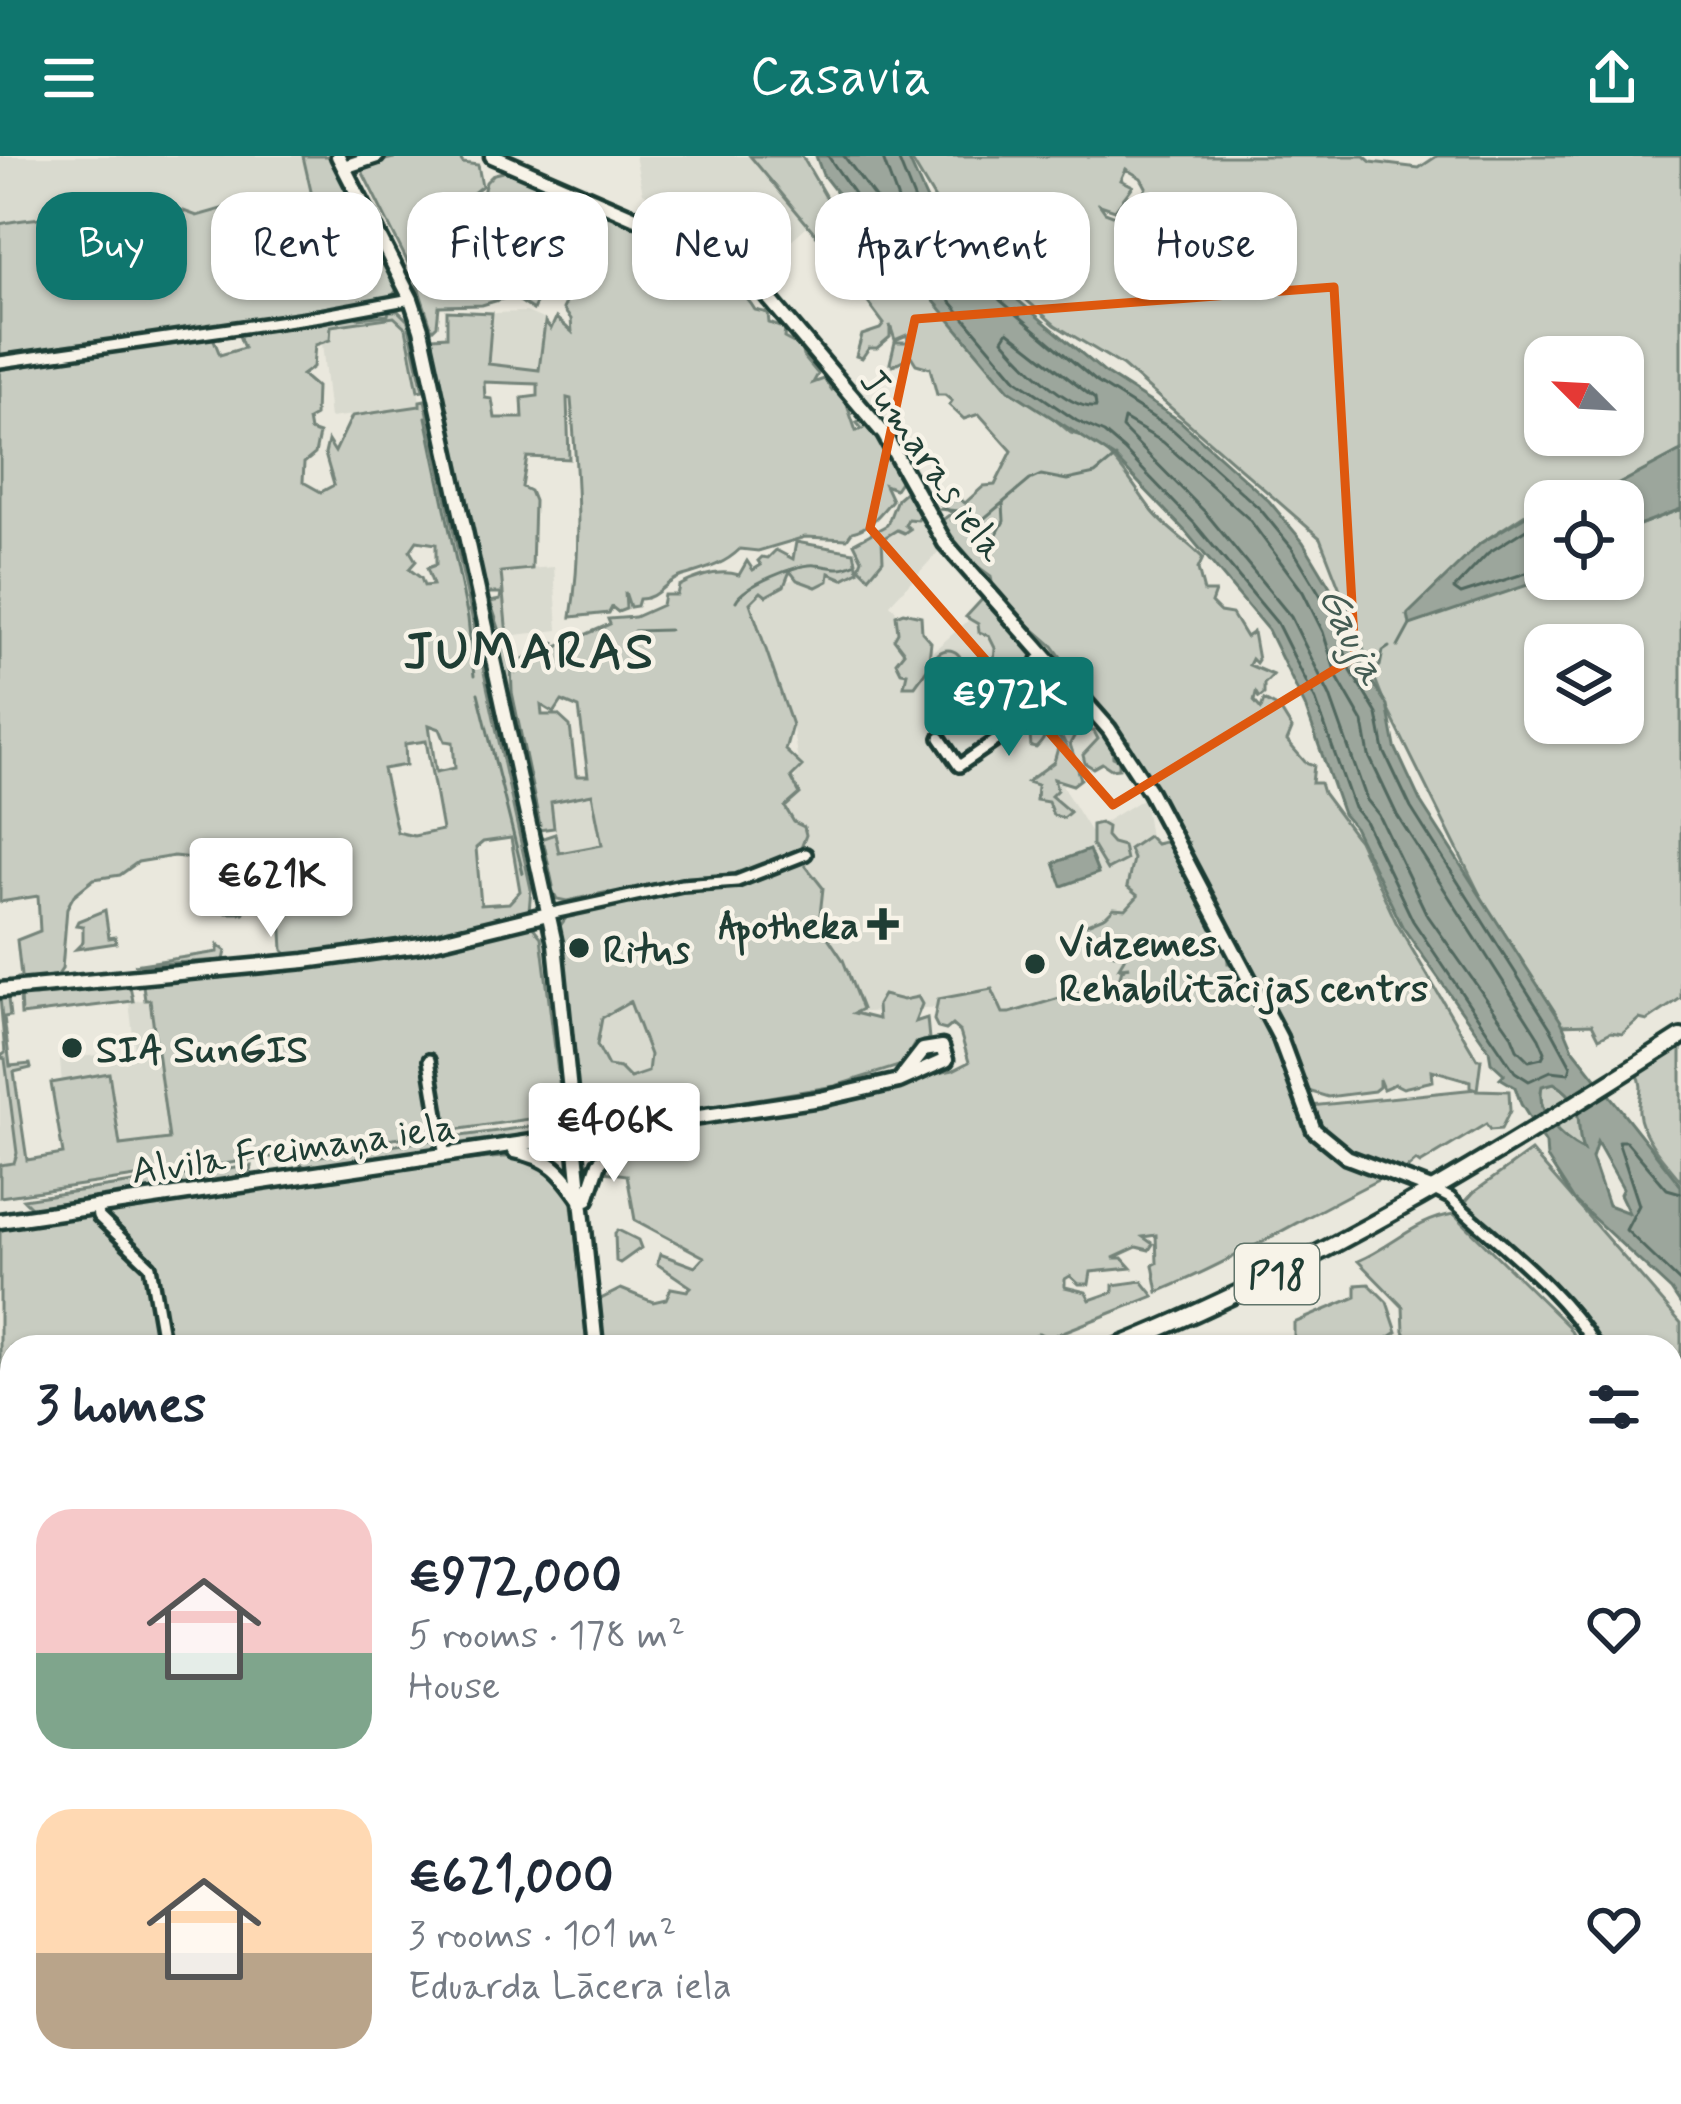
<!DOCTYPE html>
<meta charset="utf-8">
<style>
:root{--surface:#fff;--page:#f6f6f7;--text:#1f2937;--muted:#747a83;--accent:#0f766e}
body{margin:0;font-family:Mynerve,sans-serif;background:var(--page);color:var(--text);height:100vh;display:flex;flex-direction:column;font-size:45px;white-space:nowrap}
*{box-sizing:border-box;margin:0}
p{font-size:39px;color:var(--muted)}
.icon{flex:none;width:66px;height:66px;fill:none;stroke:currentColor;stroke-width:2;stroke-linecap:round;stroke-linejoin:round}
.map{position:relative;flex:1;overflow:hidden}
.side{position:absolute;left:0px;top:1179px;width:1683px;height:771px;display:flex;flex-direction:column;background:var(--surface);border-radius:36px 36px 0 0;box-shadow:0 3px 9px #0004}
.side>*{flex:none}
.top-card{position:absolute;left:36px;top:36px;width:1611px;height:108px;display:flex;gap:24px}
.needle{width:78px;rotate:294deg}
.tools{position:absolute;left:1524px;top:180px;display:grid;gap:24px}
.tools a{display:grid;place-items:center;width:120px;height:120px;border-radius:24px;background:var(--surface);box-shadow:0 3px 9px #0004;font-size:60px}
.price{position:absolute;translate:-50% -102px;padding:0 27px;border-radius:12px;background:#fff;color:#222;font-size:39px;line-height:78px;filter:drop-shadow(0 3px 6px #0008)}
.price::after{content:'';position:absolute;left:50%;top:72px;width:36px;height:27px;margin-left:-18px;background:inherit;clip-path:polygon(0 0,100% 0,50% 100%)}
.price.active{background:var(--accent);color:#fff}
ul{padding:0;list-style:none}
li{display:flex;align-items:center;gap:36px;height:300px;padding:0 36px}
li span{display:grid;place-items:center;flex:none;width:336px;height:240px;border-radius:36px;color:#555}
li>.icon{margin-inline-start:auto}
span .icon{width:144px;height:144px;fill:#fffc;stroke-width:1}
li b{font-size:51px}
h2{display:flex;justify-content:space-between;align-items:center;height:144px;padding:0 36px;font-size:51px}
.tag{padding:0 42px;border-radius:36px;background:var(--surface);box-shadow:0 3px 9px #0004;font-size:42px;line-height:108px}
.tag.active{background:var(--accent);color:#fff}
header{display:flex;justify-content:space-between;align-items:center;height:156px;padding:0 36px;background:var(--accent);color:#fff;font-size:54px;font-weight:600}
.map>svg:first-child{display:block}
</style>
<header><svg class="icon" aria-label="menu" viewBox="0 0 24 24"><path d="M4 6h16M4 12h16M4 18h16"/></svg>Casavia<svg class="icon" aria-label="share" viewBox="0 0 24 24"><path d="M12 15V3M7 8l5-5 5 5M5 13v7h14v-7"/></svg></header>
<div class="map">
<svg width="1681" height="1948" viewBox="0 0 1681 1948">
<rect width="100%" height="100%" fill="#eae8dd"/>
<filter id="ink" filterUnits="userSpaceOnUse"><feTurbulence type="fractalNoise" baseFrequency=".00833" numOctaves="2"/><feDisplacementMap in="SourceGraphic" scale="24" xChannelSelector="R" yChannelSelector="G"/><feConvolveMatrix kernelMatrix="1 2 1 2 8 2 1 2 1" color-interpolation-filters="sRGB"/></filter>
<g filter="url(#ink)">
<!-- built -->
<path fill="#d9dacf" d="M0 0H321L391 124 0 173Z
M635 0H762L807 70 765 108 643 37Z
M526 156 543 163 539 215 488 208 492 157Z
M394 161 406 172 421 250 330 262 322 187 330 184 331 170Z
M921 360 940 394 890 448 931 497 986 449 1116 591 1062 630 1090 675 1144 642 1168 798 1119 824 1010 857 987 848 852 857 795 666 785 650 799 611 792 569 747 441 812 416Z
M554 411 558 474 507 480 501 415Z
M619 632 615 686 558 697 551 646Z
M150 843 171 991 68 1006 60 903 135 895 129 846Z
M632 845 675 876 648 925 611 915 597 889 603 861Z
M6 899 22 1012 0 1016V901Z"/>
<!-- green -->
<path fill="#c8ccc1" stroke="#74847a" stroke-width="3" fill-rule="evenodd" d="M303 0H332L399 131 390 143 0 203V68C27 62 53 63 79 55L85 45 115 38 132 41 137 38 197 60 260 42 275 65 315 53Z
M402 0H458L463 7 478 9 482 30 473 37 476 42 483 37 486 26 494 18 507 15 526 18 549 38 580 51 597 52 623 67V60L695 91 690 114C717 134 737 123 755 154L768 157 769 167 785 173 784 182 801 191 803 200 818 218 813 227 824 223 832 234 835 232 846 246 856 275 862 273 857 267 867 262 890 296 886 302 895 307 901 324 895 333 885 329 892 344C880 358 870 372 852 376L847 383 805 381 758 395 740 393C723 410 702 414 680 421 663 427 658 443 639 443L637 450 630 451 625 436 626 453 618 456 612 451 609 457 571 461C583 389 577 315 571 243L567 242 569 303 527 301 522 331 530 335 534 345 532 413 501 416 507 480 516 516 525 505 610 468 608 463 635 461 662 449 664 439H677L679 430C696 421 719 413 739 419L747 405 753 414 761 409 758 405 762 401 768 402 776 394 793 403 796 386 854 396 858 415 843 423 829 417 828 425 816 431 797 424 790 415 784 430 766 440 761 436 750 447 792 569 785 594 802 610 791 621 800 638 785 651 794 666 804 671 806 679 798 700 823 732 819 768 843 804 862 853 854 857 878 863 877 849 883 839 903 844 918 841 922 848 915 866 927 862 929 883 924 890 915 887 902 909 835 930 665 958V962L595 973 583 965 579 955 604 957 653 949 646 947 604 954 579 950 559 771 569 758 611 747 608 736 567 745 557 743 550 730 540 683 555 678 559 697 602 689 592 638 551 646 554 672 538 674 489 454 490 446 500 444 501 437H486L430 188 433 181 447 180V155L492 157 488 208 539 214 545 166 551 173 556 162 572 176 571 163 563 153 576 126 567 119 575 111 568 103 570 113 563 121 556 117 551 120 546 111 551 110 554 101 542 92 535 112 548 131 539 132 535 123 530 125 527 132 538 142 533 154 512 140 482 149 439 150 437 169 432 174 415 121 363 17 364 9ZM484 226 538 228V240L522 242 523 262H495L492 243 485 242ZM562 545 579 552 588 620H576L570 570 558 559H542L541 549 554 557ZM630 846 650 899 648 916 630 922 620 912 608 910 597 889 602 862Z
M750 0H802L831 50 897 101 987 206 1071 277C1111 285 1130 327 1153 356 1167 373 1187 385 1203 402L1198 413 1204 436H1215L1211 447 1220 456 1232 458 1246 481 1253 476 1258 504 1256 507 1252 503 1249 509 1273 519 1264 528V538L1259 542 1256 537 1254 545 1261 553 1264 544 1279 552 1292 573 1287 585 1305 606 1314 609 1312 627H1320L1323 637 1358 684 1396 766 1477 903H1481L1477 934 1509 935 1510 955 1501 973 1490 974 1486 968 1420 1008 1416 1005 1402 1017C1365 1003 1320 994 1310 950L1476 933 1470 931V925L1432 914 1433 925 1403 932 1395 928 1383 933 1379 923V931L1374 935 1328 941 1305 934C1300 913 1289 874 1273 861L1197 710 1183 692 1187 687 1182 688 1169 659 1163 657 1129 596V585L1111 579 1113 601 1119 604V612L1111 613 1102 607 1093 612 1085 607 1083 599 1098 583 1094 575H1077L1070 588 1081 623 1073 629 1054 623 1057 634 1051 640 1070 656 1063 662 1053 659 1048 646 1036 644 1037 629 1027 626 1054 606 1060 585 1066 589 1063 583 1055 581 1056 574 1063 572 1064 568 1053 567C1047 576 1044 585 1036 592L1031 591 1030 579 1006 569 1004 560 1011 552 1026 549 1031 554 1038 549 1051 553 1064 539 1061 535 1068 528 1079 526 1053 490 994 439 991 420 970 405 941 365 952 357 940 348 941 341 951 336 965 347 984 330 995 329 1012 295 979 258 964 263 949 249 952 245 945 239H937L930 212 916 208 911 200 893 209 890 207 895 186H908L907 179 895 184 890 169V181L877 192H869L862 202 856 200 862 179 880 173 884 168 863 140 862 131 871 128 870 123 855 125Z
M909 0H1364L1371 6 1419 12 1437 0H1681V295L1602 337 1545 345 1481 387 1409 458 1483 442 1545 423H1623V375L1681 353V842L1647 865 1639 863 1622 878 1611 876 1599 882 1592 868 1559 869 1482 743 1384 546 1320 382 1123 210 1055 169 999 120 945 60ZM1126 13 1141 22 1146 31 1143 44 1123 63 1105 56 1100 49 1115 54 1133 30 1121 24ZM1545 201H1623V279H1545ZM1545 489H1623V567H1545Z
M389 155H398L408 165 423 234 418 235 406 172 394 161 331 170 330 184 315 189 313 211 302 219 316 231 315 260 308 264 310 275 319 278 315 298 304 307 303 326 321 336 334 329 325 298 328 285 335 296 352 260 420 250V245L425 244 531 733 529 755 406 784 289 800 283 794 278 703 223 709 229 749 245 757H227L219 705 174 700 138 706 120 719 94 723 74 739 67 752 62 813 56 822 10 827 21 820 17 784 40 775 38 740 0 746V211L212 179 220 199 244 192 237 175 353 159 358 162 388 159ZM417 385 436 388V409L427 412 433 429 424 430 421 422 409 413 416 405 410 395ZM429 569 440 573 445 585 453 586 455 612 436 616ZM426 585 442 674 414 680 397 676 383 613 406 609 405 588ZM511 682 520 735 509 747 481 749 476 692 483 686Z
M905 336 917 344 921 360 918 364 908 363 905 369 910 373 904 377 897 374 882 383 883 404 869 421 859 411 862 403 854 387 887 369 897 343Z
M987 438 1043 487 1066 513 1065 524 1044 527 1036 523 1027 530 1025 540 1008 535 1009 521 994 509 995 492 989 480 979 476 978 468 966 461Z
M903 456 921 460 922 476 931 486 928 512 915 530H904L907 517 901 516 896 506 904 496 894 483 898 476 896 459Z
M934 508a14 14 0 1 1 28 0a14 14 0 1 1-28 0Z
M1100 667 1107 671 1106 680 1112 687 1123 690 1126 704 1107 714 1092 689V669Z
M1148 680 1156 688 1173 684 1210 752 1216 775 1227 787 1228 807H1237L1276 872 1307 968 1345 1004 1382 1022C1307 1059 1236 1104 1158 1136L1153 1109 1157 1107 1156 1079 1143 1081 1153 1088 1149 1094 1137 1091 1113 1102H1122L1131 1112 1091 1116 1089 1128H1079L1070 1120 1065 1123V1131L1086 1136 1090 1144 1113 1136V1129L1142 1125 1154 1140 1048 1182 1039 1177 1021 1191H601L599 1144 621 1133 653 1146 666 1143 671 1132 687 1135 691 1131 657 1108 660 1098 695 1111 704 1101 635 1064 627 1019 604 1016 603 1012 625 983 953 914 969 906 960 876 952 869 946 874 938 872 934 864 938 843 992 833 1003 857H1010L1119 824 1122 813 1130 810 1119 811 1128 796 1114 798 1101 788 1106 776 1080 785 1075 773 1106 760 1114 752 1126 753 1138 740 1127 731 1133 703 1129 693Z
M105 754 109 782 115 781 116 787 76 793 83 786V770L76 769 78 765Z
M532 770 541 781 561 941 549 960 0 1041V1009L14 1007 17 997 5 903 0 901 5 897 0 841 8 843 10 860 4 861 10 910 30 908 31 912 14 916 27 1004 63 998 51 927 109 917 120 989 169 983 150 844H145L143 829 146 824C277 815 405 803 532 770Z
M218 789 226 795 224 804 134 809 218 796Z
M129 825 133 845 21 859 20 838 35 840 124 830Z
M1681 886V1025C1666 1007 1641 981 1639 956 1638 940 1645 932 1637 917Z
M1554 927C1588 947 1574 969 1583 994 1562 983 1535 958 1542 930Z
M569 956 560 977 452 992 447 990 446 982 534 970Z
M438 983 434 995 308 1012 300 1008 299 1003Z
M1531 995 1681 1167V1348L1671 1330V1191H1592L1526 1117 1458 1054 1474 1036Z
M503 1001C533 1000 559 1011 571 1040L588 1191H12V1249L0 1261V1071L409 1009Z
M251 1010 250 1019 242 1022 177 1030 170 1021Z
M161 1023 156 1033 32 1052 23 1043Z
M1454 1058 1568 1170 1580 1191H1412L1404 1175 1403 1151 1358 1105C1391 1091 1417 1063 1454 1058Z
M618 1074 638 1084 641 1092 620 1107 616 1105 615 1077Z
M1369 1128 1387 1146 1397 1176 1375 1191H1294V1167L1356 1141V1129Z
M12 1262V1373H1V1277Z
M2 1401H12V1525Z
M3 1541 7 1546 12 1673Z
M3 1831 12 1846V1938H40L44 1948H3L0 1837Z
M538 1938H837L835 1948H538Z
M1044 1938H1388L1389 1948H1043Z"/>
<!-- water -->
<path fill="#9ca69c" stroke="#6a7c72" stroke-width="3" fill-rule="evenodd" d="M816 0H907L931 53 1008 136 1105 217 1180 265 1269 345 1303 386 1344 454 1362 510 1387 549 1395 591 1421 647 1562 867 1573 893 1681 1030V1149L1671 1134 1574 1044 1547 1002 1546 988 1521 948 1515 931 1500 922 1504 918 1491 906 1489 894 1402 770 1354 671 1343 658 1305 550 1268 474 1185 375 1115 302 1009 234 897 101 854 59 823 19ZM1554 927C1588 947 1574 969 1583 994 1562 983 1535 958 1542 930ZM1597 986 1623 1032 1620 1038 1629 1057 1608 1049 1592 1002Z
M1681 295V353L1623 375V345H1561L1602 337Z
M1545 348V423L1410 469 1408 458 1481 387Z
M1089 694 1098 717 1062 730 1054 707Z"/>
<g fill="none" stroke-linecap="round" stroke-linejoin="round">
<!-- shore -->
<path stroke="#51675e" stroke-width="3" d="M828 0 864 52 906 93 1017 224 1077 265 1104 277 1124 294 1194 367 1277 467 1316 545 1354 652 1365 665 1413 765 1515 916 1529 925 1551 915 1569 917 1571 910 1551 873 1411 652 1384 595 1377 558 1351 515 1333 460 1292 392 1260 353 1173 274 1097 226 1000 144 921 60 897 0
M844 0 876 43 897 62 902 55 882 0
M1008 175 1095 243 1096 251C1067 254 1021 205 1003 183Z
M1124 263 1163 286 1249 363 1303 436 1323 476 1337 521 1363 566 1369 600 1397 659 1539 882 1545 896 1542 902 1529 905 1517 893 1511 878 1426 757 1379 659 1367 644 1330 540 1291 461 1205 356 1122 272Z
M1545 361 1488 397 1454 433 1461 438 1545 411
M1681 1037 1667 1033 1626 985H1618L1639 1049 1626 1074 1681 1127"/>
<!-- stream -->
<path stroke="#6a7c72" stroke-width="3" d="M426 261 468 462 474 520
M939 353 958 355 963 363
M951 364 981 365 1030 324 1041 319 1067 324 1095 318 1116 301
M986 385 992 387 1004 365 1003 347
M736 445C743 430 798 407 815 409 831 410 838 416 854 408
M491 448 511 509 512 536 540 669
M634 475 669 474
M1398 491 1410 469
M513 508 555 487
M1367 515 1380 510 1383 495 1389 491
M478 537 523 717
M544 688 553 730
M0 1075 4 1073
M0 1252 12 1243
M0 1293 12 1275
M82 1938 84 1948
M616 1948V1938
M812 1948V1942"/>
<defs>
<path id="street" d="M0 206 320 160 411 143
M940 582 959 610 1007 577 1038 519V504
M548 758 682 729 737 725 806 698
M429 904 445 1000
M1434 1034 1450 1042C1499 1088 1561 1133 1596 1191
M96 1049 98 1060 150 1110 164 1191
M1671 1335 1681 1353"/>
<path id="secondary" d="M338 0 411 143 421 173 555 788 596 1191
M492 0 721 99 756 127 884 278 945 387 1109 573 1150 636 1280 882 1314 974 1347 1001 1434 1034
M344 11 377 0
M0 834 305 805 421 789 548 758
M515 995C549 1001 562 1016 581 1044
M587 1043 599 1007 628 977
M0 1065 820 943 899 925 946 904 942 891 923 894 899 925
M0 1826 12 1819"/>
<path id="primary" d="M1116 1191C1315 1111 1500 997 1681 881"/>
<path id="highway" d="M0 1269 12 1257
M0 1387 12 1388
M0 1526 12 1543
M0 1638 12 1719
M0 1748 12 1795
M50 1938 53 1948
M65 1938 68 1948"/>
</defs>
<!-- street casing -->
<use href="#street" stroke="#1f3d34" stroke-width="18"/>
<!-- secondary casing -->
<use href="#secondary" stroke="#1f3d34" stroke-width="21"/>
<!-- primary casing -->
<use href="#primary" stroke="#1f3d34" stroke-width="22"/>
<!-- highway casing -->
<use href="#highway" stroke="#1f3d34" stroke-width="26"/>
<!-- street -->
<use href="#street" stroke="#f7f3e8" stroke-width="9"/>
<!-- secondary -->
<use href="#secondary" stroke="#f7f3e8" stroke-width="12"/>
<!-- primary -->
<use href="#primary" stroke="#f7f3e8" stroke-width="14"/>
<!-- highway -->
<use href="#highway" stroke="#f7f3e8" stroke-width="16"/>
</g>
</g>
<!-- marked area -->
<path fill="none" stroke="#de580e" stroke-width="9" stroke-linejoin="round" d="M1334 131 1355 501 1113 649 870 372 915 163Z"/>
<!-- markers -->
<g fill="#1f3d34" stroke="#f7f3e8" stroke-width="4.5">
<path d="M877 750h12v12h12v12h-12v12h-12v-12h-12v-12h12z"/>
<circle cx="579" cy="792" r="12"/>
<circle cx="1035" cy="808" r="12"/>
<circle cx="72" cy="892" r="12"/>
</g>
<g text-anchor="middle" stroke-width="9" stroke-linejoin="round" paint-order="stroke">
<!-- shield labels -->
<rect fill="#f7f3e8" stroke="#60746a" stroke-width="3" x="1235" y="1088" width="84" height="60" rx="9"/>
<g font-size="36" font-weight="bold" fill="#1f3d34">
<text x="1277" y="1131">P18</text>
</g>
<!-- street labels -->
<g font-size="39" fill="#1f3d34" stroke="#f7f3e8">
<text transform="translate(934 308) rotate(55)" y="14">Jumaras iela</text>
<text transform="translate(293 991) rotate(-8)" y="14">Alvila Freimaņa iela</text>
</g>
<!-- poi labels -->
<g font-size="39" font-weight="bold" fill="#1f3d34" stroke="#f7f3e8" text-anchor="start">
<text x="859" y="782" text-anchor="end">Apotheka</text>
<text x="1059" y="800">Vidzemes<tspan x="1059" dy="45">Rehabilitācijas centrs</tspan></text>
<text x="603" y="806">Ritus</text>
<text x="96" y="906">SIA SunGIS</text>
</g>
<!-- water labels -->
<g font-size="42" font-style="italic" fill="#445c53" stroke="#f7f3e8">
<text transform="translate(1354 478) rotate(64)" y="15">Gauja</text>
</g>
<!-- district labels -->
<g font-size="51" font-weight="bold" letter-spacing="3" fill="#1f3d34" stroke="#f7f3e8">
<text x="530" y="512">JUMARAS</text>
</g>
</g>
</svg>
<div class="tools">
<a><svg class="needle" viewBox="-14 -14 28 28"><path d="M0-13l5 13h-10z" fill="#e53935"/><path d="M0 13l5-13h-10z" fill="#747a83"/></svg></a>
<a><svg class="icon" aria-label="locate" viewBox="0 0 24 24"><circle cx="12" cy="12" r="6"/><path d="M12 2v4M12 18v4M2 12h4M18 12h4"/></svg></a>
<a><svg class="icon" aria-label="layers" viewBox="0 0 24 24"><path d="M12 4l9 5-9 5-9-5zM3 14l9 5 9-5"/></svg></a>
</div>
<b class="price active" style="left:1009px;top:603px">€972K</b>
<b class="price" style="left:271px;top:784px">€621K</b>
<b class="price" style="left:614px;top:1029px">€406K</b>
<div class="top-card">
<a class="tag active">Buy</a>
<a class="tag">Rent</a>
<a class="tag">Filters</a>
<a class="tag">New</a>
<a class="tag">Apartment</a>
<a class="tag">House</a>
</div>
<section class="side">
<h2>3 homes<svg class="icon" aria-label="filters" viewBox="0 0 24 24"><path d="M4 7h16M4 17h16"/><circle cx="9" cy="7" r="2"/><circle cx="15" cy="17" r="2"/></svg></h2>
<ul>
<li><span style="background:linear-gradient(#f6c9c9 60%,#7fa58c 0)"><svg class="icon" aria-label="home" viewBox="0 0 24 24"><path d="M3 11l9-7 9 7M6 9v11h12V9"/></svg></span><div><b>€972,000</b><p>5 rooms · 178 m²</p><p>House</p></div><svg class="icon" aria-label="heart" viewBox="0 0 24 24"><path d="M12 20l-8-8c-3-5 5-10 8-4 3-6 11-1 8 4z"/></svg></li>
<li><span style="background:linear-gradient(#ffd9b3 60%,#b9a48a 0)"><svg class="icon" aria-label="home" viewBox="0 0 24 24"><path d="M3 11l9-7 9 7M6 9v11h12V9"/></svg></span><div><b>€621,000</b><p>3 rooms · 101 m²</p><p>Eduarda Lācera iela</p></div><svg class="icon" aria-label="heart" viewBox="0 0 24 24"><path d="M12 20l-8-8c-3-5 5-10 8-4 3-6 11-1 8 4z"/></svg></li>
</ul>
</section>
</div>
